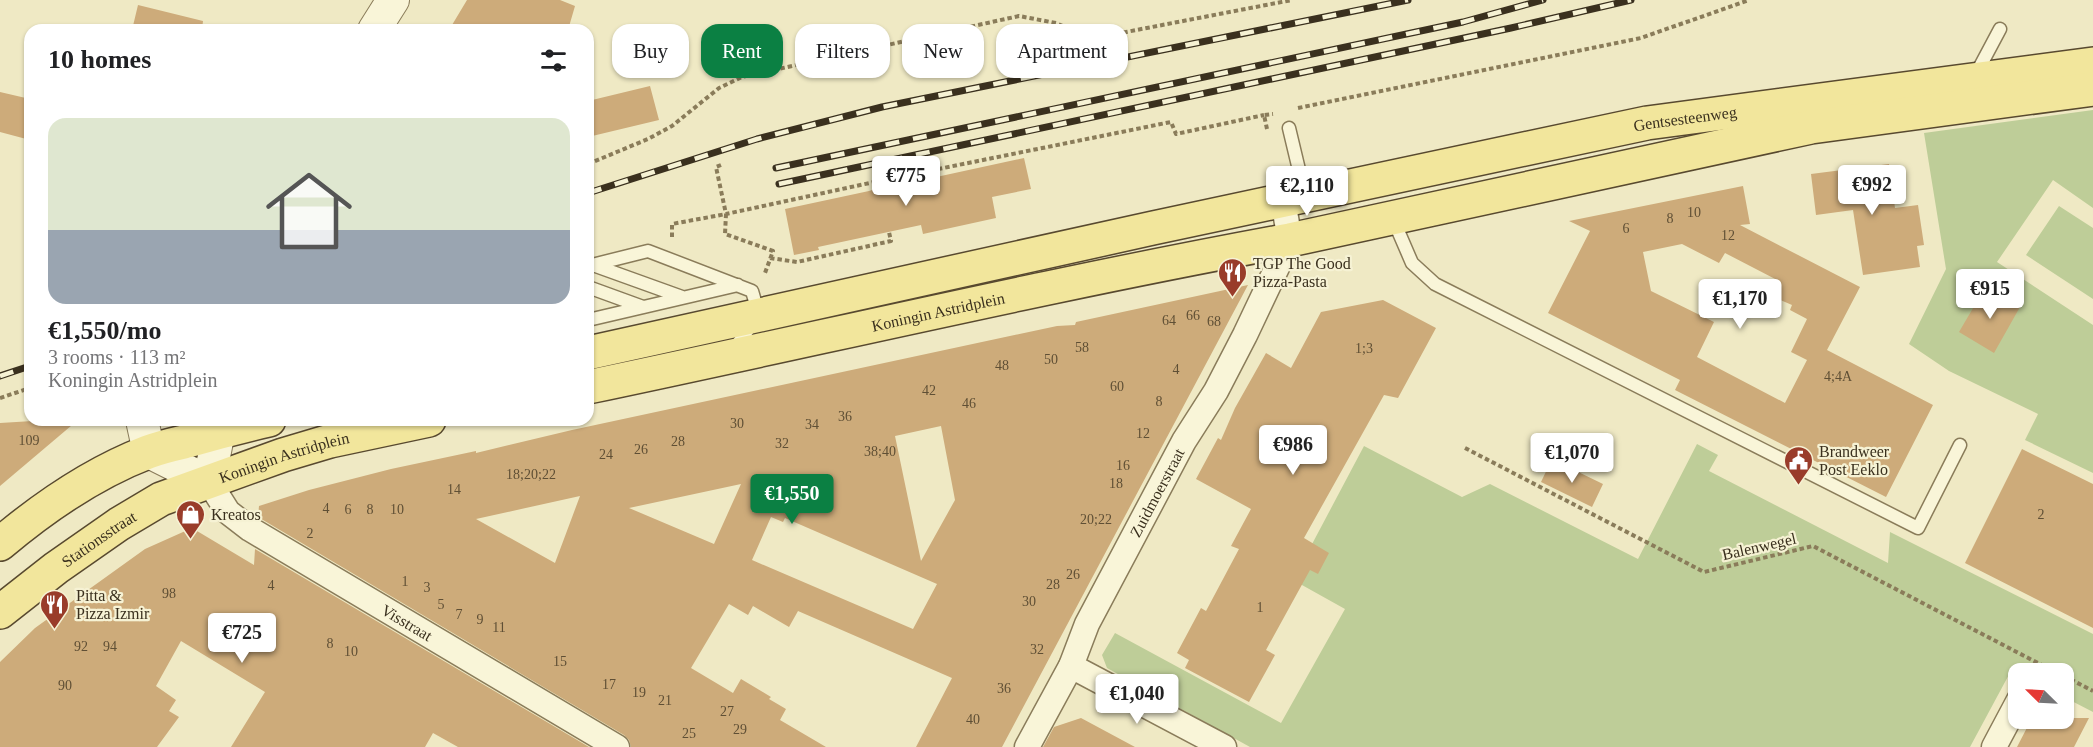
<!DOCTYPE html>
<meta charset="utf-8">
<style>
:root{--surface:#fff;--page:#f2f2f2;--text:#202124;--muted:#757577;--accent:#0b8043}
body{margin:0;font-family:"Times New Roman",serif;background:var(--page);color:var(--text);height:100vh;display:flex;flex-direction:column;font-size:22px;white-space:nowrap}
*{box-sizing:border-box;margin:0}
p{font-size:20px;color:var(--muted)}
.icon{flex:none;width:33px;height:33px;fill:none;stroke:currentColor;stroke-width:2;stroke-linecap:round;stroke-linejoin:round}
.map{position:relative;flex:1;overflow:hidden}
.side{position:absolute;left:24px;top:24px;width:570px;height:402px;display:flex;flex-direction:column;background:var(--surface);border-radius:18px;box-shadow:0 2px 4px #0004}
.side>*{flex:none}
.banner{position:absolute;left:612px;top:24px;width:570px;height:54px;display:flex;gap:12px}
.needle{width:39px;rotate:294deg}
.buttons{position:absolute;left:2008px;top:663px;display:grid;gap:12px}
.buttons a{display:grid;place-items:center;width:66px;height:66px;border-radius:12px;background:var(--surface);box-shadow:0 2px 4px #0004;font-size:30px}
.price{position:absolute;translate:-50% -51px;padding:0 14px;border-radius:6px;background:#fff;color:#222;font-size:20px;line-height:39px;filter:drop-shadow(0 2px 3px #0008)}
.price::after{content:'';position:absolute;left:50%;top:36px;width:18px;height:14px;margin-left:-9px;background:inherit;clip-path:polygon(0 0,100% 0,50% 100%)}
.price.current{background:var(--accent);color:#fff}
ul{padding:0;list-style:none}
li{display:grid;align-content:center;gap:12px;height:318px;padding:0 24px}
li span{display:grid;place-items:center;height:186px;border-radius:18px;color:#555}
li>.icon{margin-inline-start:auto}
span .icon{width:108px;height:108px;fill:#fffc;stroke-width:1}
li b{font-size:26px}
h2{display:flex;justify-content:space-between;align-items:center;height:72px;padding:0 24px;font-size:26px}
.tag{padding:0 21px;border-radius:18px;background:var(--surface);box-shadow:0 2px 4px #0004;font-size:21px;line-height:54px}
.tag.current{background:var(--accent);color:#fff}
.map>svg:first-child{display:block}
</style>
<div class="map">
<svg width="2093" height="747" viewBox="0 0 2093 747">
<rect width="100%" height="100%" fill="#efe9c4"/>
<!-- green -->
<path fill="#becd98" d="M2093 110V208L2053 180 1997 262 2093 325V473L2025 440 2038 414 1949 371 1909 344 1946 269 1924 133Z
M2059 206 2093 228V299L2026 255Z
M1697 444 1718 455 1709 471 1888 563 1890 532 2093 634V712L2064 697V674L2021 673 2012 669 1970 747H1250L1107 668 1102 655 1115 633 1281 723 1345 609 1293 580 1364 446 1462 497 1490 484 1638 559Z"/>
<!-- building -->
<path fill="#cdab7a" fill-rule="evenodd" d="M467 0H560L575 6 568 30H449Z
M138 5 203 21 202 30H132Z
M650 86 659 120 588 137V101Z
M0 92 30 99V140L0 132Z
M1024 158 1031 189 992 197 996 218 923 234 921 225 818 247 819 250 794 255 785 209 869 191 893 183 918 181Z
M1889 164 1895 208 1918 205 1924 245 1917 246 1920 267 1863 275 1853 210 1816 215 1811 174Z
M1743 186 1750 224 1740 225 1860 287 1827 350 1933 405 1886 497 1675 390 1680 380 1548 313 1590 231 1569 221ZM1682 244 1719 263 1725 253 1781 282 1773 297 1792 305 1790 310 1807 319 1791 352 1807 360 1785 403 1697 357 1714 322 1651 291 1643 252Z
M1248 285 1002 747H916L952 678 798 611 789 627 753 606 748 615 729 604 691 668 733 693 741 679 771 697 769 699 786 709 780 720 826 747H631L629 740 624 735 258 517 259 506 309 490 391 469 476 451V453L572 430 1057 326 1075 325 1076 322ZM941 426 955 500 921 561 895 436ZM741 484 714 544 629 508ZM580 496 555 563 476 519ZM771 517 783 522 785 518 937 584 913 629 752 560Z
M1986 286 2020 307 1994 353 1959 332Z
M1383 300 1436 328 1398 398 1384 395 1304 538 1329 553 1318 574 1310 570 1266 650 1275 655 1249 702 1185 668 1189 660 1177 653 1201 608 1206 611 1239 549 1231 546 1251 509 1196 479 1218 438 1221 440 1235 408 1266 353 1291 368 1321 312Z
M49 420H78L0 486V423Z
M2022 449 2093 484V628L1965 563Z
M1551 461 1568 469V467L1603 484 1592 507 1541 482Z
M192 528 254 565 255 549 589 747H458L433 733 425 747H231L265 692 181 641 156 686 176 700 169 711 179 717 157 747H0V662L35 628 145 549Z
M1081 718 1135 747H1043L1054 727Z
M2032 718H2089L2074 747H2017Z"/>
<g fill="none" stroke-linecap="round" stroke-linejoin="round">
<defs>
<path id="service" d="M1975 76 2000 29
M1289 128 1305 195
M1393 219 1412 263 1435 284 1918 528 1960 445
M593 265 682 297
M588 266 648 251 752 291 759 315 733 350
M588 287 643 307
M588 320 738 285"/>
<g id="minor">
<path id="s1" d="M209 482 228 512 250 529 617 747"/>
<path d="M1071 666 1224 747"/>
<path id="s2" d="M1027 747 1071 666 1087 624 1184 441 1216 391 1245 335 1290 240 1283 201"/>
<path d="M1994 747 2019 700"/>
</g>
<path id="tertiary" d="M374 30 393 0
M142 420 149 452 209 482 219 431 215 420"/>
<g id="primary">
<path id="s3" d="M588 353 1153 228 1647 123 2093 64"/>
<path id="s4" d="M588 387C822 338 1055 283 1290 240L1811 127 2093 89"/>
<path d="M0 544C45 506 93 473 148 452 161 447 175 444 188 441 215 433 242 426 269 420"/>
<path id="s5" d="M0 612 56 568 119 524 161 499 283 455 330 441 429 420"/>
</g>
</defs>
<!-- service casing -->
<use href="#service" stroke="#8a7c5a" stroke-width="15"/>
<!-- minor casing -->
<use href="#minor" stroke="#8a7c5a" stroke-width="27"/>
<!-- tertiary casing -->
<use href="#tertiary" stroke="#8a7c5a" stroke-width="34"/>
<!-- primary casing -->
<use href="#primary" stroke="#58492f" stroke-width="36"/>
<!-- path -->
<path stroke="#8a7c5a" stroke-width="4" stroke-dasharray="4.5 3" stroke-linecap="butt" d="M1298 108 1641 38 1749 0
M1267 129 1264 115 1273 114
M588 164 648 139 672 126 719 88 742 77 1019 16 1056 23 1085 36 1100 37 1292 0
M721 165 716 167 726 214 879 181 881 191
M879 181 1171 122 1176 134 1264 115
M672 237V224L726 214 725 234 773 251 765 273
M770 258 797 262 891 241 889 232
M0 398 30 388
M1465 448 1704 572 1813 546 2059 674
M2064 676 2093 691"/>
<!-- service -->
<use href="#service" stroke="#f9f5d8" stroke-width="12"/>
<!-- minor -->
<use href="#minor" stroke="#f9f5d8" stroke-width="24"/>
<!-- tertiary -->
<use href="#tertiary" stroke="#f9f5d8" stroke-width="32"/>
<!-- primary -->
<use href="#primary" stroke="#f2e69c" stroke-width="33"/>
<defs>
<path id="rail" d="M776 168 1463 22 1543 0
M779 184 1511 28 1631 0
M588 193 757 139 882 107 1408 0
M0 376 30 366"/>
</defs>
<!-- rail casing -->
<use href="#rail" stroke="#3a301e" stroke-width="7"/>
<!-- rail -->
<use href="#rail" stroke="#f6f2d4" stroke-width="4.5" stroke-dasharray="14" stroke-linecap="butt"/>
</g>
<!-- icons -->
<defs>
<symbol id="restaurant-pin" viewBox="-11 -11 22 30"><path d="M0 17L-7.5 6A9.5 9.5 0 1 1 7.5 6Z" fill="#993c2a" stroke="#f6f2d4"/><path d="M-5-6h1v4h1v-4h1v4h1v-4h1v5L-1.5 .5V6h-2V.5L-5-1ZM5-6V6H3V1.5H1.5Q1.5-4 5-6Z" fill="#fff"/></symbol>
<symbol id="civic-pin" viewBox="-11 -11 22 30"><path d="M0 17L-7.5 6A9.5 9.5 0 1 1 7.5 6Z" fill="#993c2a" stroke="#f6f2d4"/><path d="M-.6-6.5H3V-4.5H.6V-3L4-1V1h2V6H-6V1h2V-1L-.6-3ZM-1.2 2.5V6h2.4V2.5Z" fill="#fff"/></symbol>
<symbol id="shop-pin" viewBox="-11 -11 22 30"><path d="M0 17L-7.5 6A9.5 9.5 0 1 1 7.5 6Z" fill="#993c2a" stroke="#f6f2d4"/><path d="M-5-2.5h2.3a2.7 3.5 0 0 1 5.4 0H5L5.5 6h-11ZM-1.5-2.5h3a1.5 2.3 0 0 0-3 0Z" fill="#fff"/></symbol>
</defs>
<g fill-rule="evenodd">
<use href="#restaurant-pin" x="1216" y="256" width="33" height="45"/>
<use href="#civic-pin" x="1782" y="444" width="33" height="45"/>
<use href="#shop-pin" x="174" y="498" width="33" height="45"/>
<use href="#restaurant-pin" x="38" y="588" width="33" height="45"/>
</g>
<g text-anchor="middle" stroke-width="4.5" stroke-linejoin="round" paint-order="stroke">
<!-- number labels -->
<g font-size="14" fill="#5f4f35">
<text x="1694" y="217">10</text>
<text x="1670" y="223">8</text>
<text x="1626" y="233">6</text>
<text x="1728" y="240">12</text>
<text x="1193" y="320">66</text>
<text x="1169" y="325">64</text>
<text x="1214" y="326">68</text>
<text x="1082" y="352">58</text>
<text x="1364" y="353">1;3</text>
<text x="1051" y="364">50</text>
<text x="1002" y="370">48</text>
<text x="1176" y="374">4</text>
<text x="1838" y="381">4;4A</text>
<text x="1117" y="391">60</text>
<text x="929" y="395">42</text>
<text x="1159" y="406">8</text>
<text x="969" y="408">46</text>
<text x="845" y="421">36</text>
<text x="737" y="428">30</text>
<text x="812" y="429">34</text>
<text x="1143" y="438">12</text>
<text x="29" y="445">109</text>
<text x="678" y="446">28</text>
<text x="782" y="448">32</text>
<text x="641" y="454">26</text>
<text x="880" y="456">38;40</text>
<text x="606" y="459">24</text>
<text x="1123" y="470">16</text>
<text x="531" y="479">18;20;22</text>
<text x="1116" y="488">18</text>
<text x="454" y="494">14</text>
<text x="326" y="513">4</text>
<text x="348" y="514">6</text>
<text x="370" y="514">8</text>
<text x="397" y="514">10</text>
<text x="2041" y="519">2</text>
<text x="1096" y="524">20;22</text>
<text x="310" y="538">2</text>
<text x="1073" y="579">26</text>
<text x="405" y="586">1</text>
<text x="1053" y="589">28</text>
<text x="271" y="590">4</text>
<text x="427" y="592">3</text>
<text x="169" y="598">98</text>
<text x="1029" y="606">30</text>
<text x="441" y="609">5</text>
<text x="1260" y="612">1</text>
<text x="459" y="619">7</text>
<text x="480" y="624">9</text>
<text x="499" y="632">11</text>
<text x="330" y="648">8</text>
<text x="81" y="651">92</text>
<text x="110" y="651">94</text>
<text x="1037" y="654">32</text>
<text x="351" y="656">10</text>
<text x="560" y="666">15</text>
<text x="609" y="689">17</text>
<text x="65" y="690">90</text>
<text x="1004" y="693">36</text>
<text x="639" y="697">19</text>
<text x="665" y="705">21</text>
<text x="727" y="716">27</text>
<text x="973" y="724">40</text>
<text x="740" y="734">29</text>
<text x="689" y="738">25</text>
</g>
<!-- street labels -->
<g font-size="16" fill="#3a301e" stroke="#f6f2d4">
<text dy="6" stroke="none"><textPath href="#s3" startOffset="1122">Gentsesteenweg</textPath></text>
<text dy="6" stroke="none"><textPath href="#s4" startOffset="358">Koningin Astridplein</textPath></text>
<text dy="6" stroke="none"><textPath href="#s5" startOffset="327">Koningin Astridplein</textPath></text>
<text dy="6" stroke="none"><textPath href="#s2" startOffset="286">Zuidmoerstraat</textPath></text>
<text dy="6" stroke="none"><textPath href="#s5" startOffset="123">Stationsstraat</textPath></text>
<text transform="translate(1759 546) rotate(-13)" y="6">Balenwegel</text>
<text dy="6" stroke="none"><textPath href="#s1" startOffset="246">Visstraat</textPath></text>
</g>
<!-- poi labels -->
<g font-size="16" fill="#3a301e" stroke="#f6f2d4" text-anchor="start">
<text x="1253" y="269">TGP The Good<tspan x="1253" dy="18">Pizza-Pasta</tspan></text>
<text x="1819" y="457">Brandweer<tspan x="1819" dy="18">Post Eeklo</tspan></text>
<text x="211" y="520">Kreatos</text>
<text x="76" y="601">Pitta &amp;<tspan x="76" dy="18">Pizza Izmir</tspan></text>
</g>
</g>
</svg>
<div class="buttons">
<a><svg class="needle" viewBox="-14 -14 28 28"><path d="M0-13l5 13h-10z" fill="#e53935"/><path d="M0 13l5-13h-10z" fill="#757577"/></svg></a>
</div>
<b class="price" style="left:906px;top:207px">€775</b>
<b class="price" style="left:1872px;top:216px">€992</b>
<b class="price" style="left:1307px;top:217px">€2,110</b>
<b class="price" style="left:1990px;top:320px">€915</b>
<b class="price" style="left:1740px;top:330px">€1,170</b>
<b class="price" style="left:1293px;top:476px">€986</b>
<b class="price" style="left:1572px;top:484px">€1,070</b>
<b class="price current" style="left:792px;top:525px">€1,550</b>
<b class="price" style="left:242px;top:664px">€725</b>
<b class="price" style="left:1137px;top:725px">€1,040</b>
<div class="banner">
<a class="tag">Buy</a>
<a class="tag current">Rent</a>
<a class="tag">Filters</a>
<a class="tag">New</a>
<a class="tag">Apartment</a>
</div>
<section class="side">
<h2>10 homes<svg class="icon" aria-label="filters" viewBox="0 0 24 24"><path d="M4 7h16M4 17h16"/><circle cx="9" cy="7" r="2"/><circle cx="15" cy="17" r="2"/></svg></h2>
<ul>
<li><span style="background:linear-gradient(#dfe7d0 60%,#9aa5b1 0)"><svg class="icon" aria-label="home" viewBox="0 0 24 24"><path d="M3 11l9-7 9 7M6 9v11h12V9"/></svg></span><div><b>€1,550/mo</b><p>3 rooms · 113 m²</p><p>Koningin Astridplein</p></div></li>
</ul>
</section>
</div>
